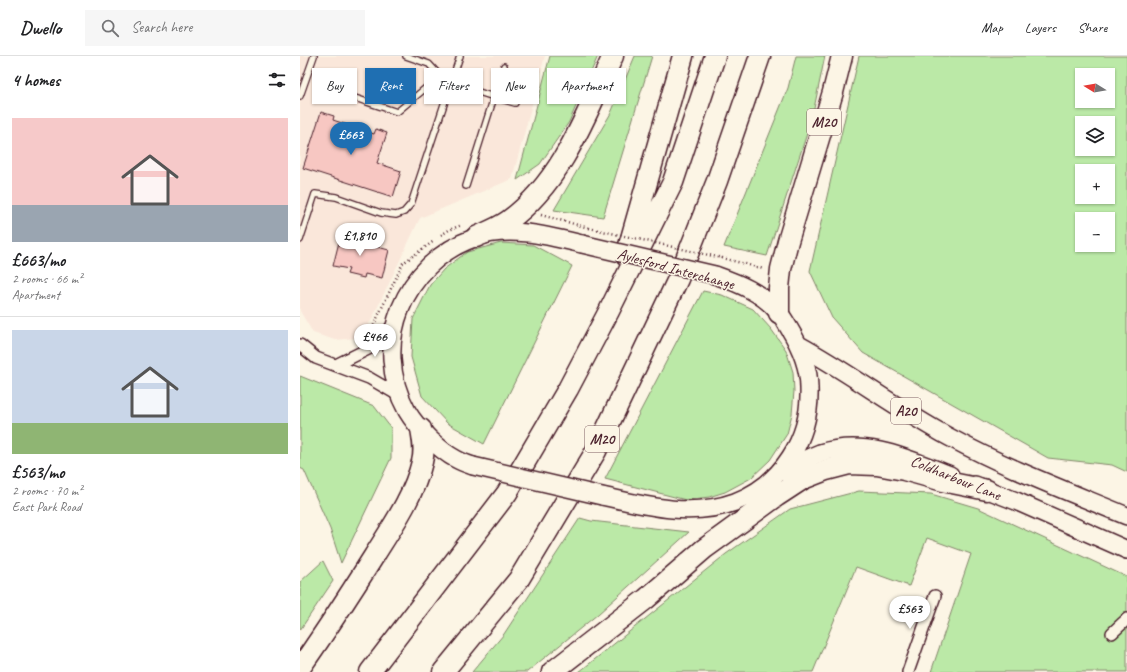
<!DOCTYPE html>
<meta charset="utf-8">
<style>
:root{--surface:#fff;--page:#f6f6f6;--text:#202124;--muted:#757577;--line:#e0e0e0;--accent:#1f6fb2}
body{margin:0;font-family:Caveat,sans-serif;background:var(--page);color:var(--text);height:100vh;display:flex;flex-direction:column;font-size:15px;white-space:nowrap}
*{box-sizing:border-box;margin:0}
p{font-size:13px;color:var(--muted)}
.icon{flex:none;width:22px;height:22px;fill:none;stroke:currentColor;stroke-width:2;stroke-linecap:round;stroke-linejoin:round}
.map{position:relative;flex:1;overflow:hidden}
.panel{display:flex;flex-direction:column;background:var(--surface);width:300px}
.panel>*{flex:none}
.hud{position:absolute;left:12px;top:12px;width:380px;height:36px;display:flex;gap:8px}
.needle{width:26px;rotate:281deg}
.buttons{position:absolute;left:775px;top:12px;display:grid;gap:8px}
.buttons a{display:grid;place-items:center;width:40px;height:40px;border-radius:0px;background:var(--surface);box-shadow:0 1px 3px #0004;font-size:20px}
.price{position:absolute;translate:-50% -34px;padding:0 9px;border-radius:14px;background:#fff;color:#222;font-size:13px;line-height:26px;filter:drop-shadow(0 1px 2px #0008)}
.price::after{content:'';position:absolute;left:50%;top:24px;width:12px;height:9px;margin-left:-6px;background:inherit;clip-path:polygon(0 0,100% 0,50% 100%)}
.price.selected{background:var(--accent);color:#fff}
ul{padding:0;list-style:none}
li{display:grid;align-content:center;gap:8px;height:212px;padding:0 12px}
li+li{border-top:1px solid var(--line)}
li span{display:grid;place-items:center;height:124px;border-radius:0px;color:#555}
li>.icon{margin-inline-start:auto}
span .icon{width:72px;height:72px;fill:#fffc;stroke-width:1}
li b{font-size:17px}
h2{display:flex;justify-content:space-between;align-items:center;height:48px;padding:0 12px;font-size:17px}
.tag{padding:0 14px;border-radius:0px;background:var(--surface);box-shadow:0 1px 3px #0004;font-size:14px;line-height:36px}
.tag.selected{background:var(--accent);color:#fff}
header{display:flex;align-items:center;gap:24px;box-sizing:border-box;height:56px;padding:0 20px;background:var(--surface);border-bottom:1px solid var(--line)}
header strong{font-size:19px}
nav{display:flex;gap:22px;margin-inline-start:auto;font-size:14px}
.search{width:280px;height:36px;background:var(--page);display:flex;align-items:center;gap:10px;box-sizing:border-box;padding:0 14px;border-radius:0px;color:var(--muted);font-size:15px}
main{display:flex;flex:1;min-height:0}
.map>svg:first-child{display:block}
</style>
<header>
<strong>Dwello</strong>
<div class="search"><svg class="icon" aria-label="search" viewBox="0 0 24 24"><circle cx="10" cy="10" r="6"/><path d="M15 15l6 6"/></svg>Search here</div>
<nav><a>Map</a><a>Layers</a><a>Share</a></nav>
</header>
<main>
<section class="panel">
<h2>4 homes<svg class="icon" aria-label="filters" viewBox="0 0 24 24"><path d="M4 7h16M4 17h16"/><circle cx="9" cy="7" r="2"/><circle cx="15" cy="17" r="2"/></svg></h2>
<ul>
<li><span style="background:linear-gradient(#f6c9c9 70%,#9aa5b1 0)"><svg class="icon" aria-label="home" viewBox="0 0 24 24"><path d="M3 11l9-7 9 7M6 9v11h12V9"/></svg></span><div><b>£663/mo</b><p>2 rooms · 66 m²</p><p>Apartment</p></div></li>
<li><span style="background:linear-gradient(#c9d6e8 75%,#8fb573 0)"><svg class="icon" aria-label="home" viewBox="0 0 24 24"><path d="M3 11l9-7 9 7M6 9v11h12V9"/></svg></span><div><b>£563/mo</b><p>2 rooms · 70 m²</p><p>East Park Road</p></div></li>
</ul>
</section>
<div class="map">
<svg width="827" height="616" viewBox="0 0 827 616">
<rect width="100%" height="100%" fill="#fcf5e5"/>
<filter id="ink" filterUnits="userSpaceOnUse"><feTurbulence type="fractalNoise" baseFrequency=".025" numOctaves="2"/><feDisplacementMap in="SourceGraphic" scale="8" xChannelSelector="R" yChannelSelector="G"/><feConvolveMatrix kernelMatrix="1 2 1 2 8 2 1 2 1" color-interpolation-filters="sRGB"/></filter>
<g filter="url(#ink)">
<!-- built -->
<path fill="#fae7da" d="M0 0H245L212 123 120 162 71 265 57 282 35 284 13 277 0 255Z"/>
<!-- green -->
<path fill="#bbe9a7" stroke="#828469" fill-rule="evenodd" d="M250 0H298L269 66 240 108 217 124Z
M335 0H352L303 161 254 154 311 57Z
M496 0H525L512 62 467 200 424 191 488 32Z
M559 0H827V416L812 409 748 402 563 297 532 262 510 215ZM782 19H808V45H782ZM782 67H808V93H782ZM782 115H808V141H782ZM782 163H808V189H782Z
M201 187 233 189 272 210 184 388 147 367 122 340 111 301 113 263 130 229 144 213 167 196Z
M403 235 422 239 453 253 471 273 486 294 493 316 494 335 492 358 487 378 470 404 451 422 425 436 409 441 386 444 305 423Z
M0 320 74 350 91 372V402L41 507 30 473 4 414 0 412Z
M559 435 631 438 678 452 827 521V616H631L671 498 627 482 609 530 556 511 513 616H279L426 498 490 453Z
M280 462 291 465 389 476 298 558 227 616H172L204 578Z
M23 505 33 525 0 574V526Z"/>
<!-- building -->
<path fill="#f7c7c2" stroke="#4a1f2b" d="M21 56 34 60 33 64 74 78 76 73 87 77 77 107 101 115 93 141 3 112Z
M42 174 60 179 58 186 89 194 82 222 65 218 64 222 47 218 49 213 33 210Z"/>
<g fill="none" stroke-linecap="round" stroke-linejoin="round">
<defs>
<path id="service" d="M204 10 194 41 215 47
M140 20 151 27 160 0
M25 32 97 56 140 20 129 8 106 0
M0 40 14 0
M0 184 15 138 36 141 81 157 96 159 104 156 111 148 151 27 194 41 166 130"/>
<path id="minor" d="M0 289 16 302 69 322 100 340
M36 309 74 290 94 268
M812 577 827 563
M608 616 635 540"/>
<path id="primary" d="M499 289C550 317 597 353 649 381 706 412 767 435 827 460
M173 410C167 408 161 406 156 403 139 394 117 372 107 355 70 288 104 207 174 182 208 169 249 180 282 188
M482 416C494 409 507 402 520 397 565 382 609 403 650 419
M675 429 716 445 827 494
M302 440C346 450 391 462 435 446 482 428 511 382 509 332 509 310 500 290 489 272 486 267 483 261 479 257 463 237 438 227 415 219"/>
<path id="motorway" d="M176 181C187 176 198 172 208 165 262 126 286 59 313 0
M326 200 383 0
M479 257V232L481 213 488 185 533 36 542 0
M0 612C26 575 50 538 74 500 92 471 114 440 122 406 125 395 123 384 121 373
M70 616 207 437 268 333 309 255 373 126 415 0
M143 616 219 523 296 395 378 223 417 125 460 0
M252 616 346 543 404 493 477 440 503 423 526 414 549 408 577 409 604 414 647 426 687 434"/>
</defs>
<!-- service casing -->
<use href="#service" stroke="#4a1f2b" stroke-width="8"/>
<!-- minor casing -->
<use href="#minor" stroke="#4a1f2b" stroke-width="14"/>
<!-- primary casing -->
<use href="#primary" stroke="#4a1f2b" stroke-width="20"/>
<!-- motorway casing -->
<use href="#motorway" stroke="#4a1f2b" stroke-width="23"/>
<!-- path -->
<path stroke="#4a1f2b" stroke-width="2.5" stroke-dasharray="1 3" stroke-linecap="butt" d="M241 159 289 172
M141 179 149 174 162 169
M422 202 464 213
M72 273 103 207 134 185"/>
<!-- service -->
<use href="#service" stroke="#fcf5e5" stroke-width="5.5"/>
<!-- minor -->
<use href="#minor" stroke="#fcf5e5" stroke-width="11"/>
<!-- primary -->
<use href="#primary" stroke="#fcf5e5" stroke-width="17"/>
<!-- motorway -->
<use href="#motorway" stroke="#fcf5e5" stroke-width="20"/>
<defs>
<path id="primary-bridge" d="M282 188 415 219
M173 410 302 440"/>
</defs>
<!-- primary-bridge casing -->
<use href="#primary-bridge" stroke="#4a1f2b" stroke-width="20" stroke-linecap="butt"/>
<!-- path-bridge -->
<path stroke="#4a1f2b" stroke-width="2.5" stroke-dasharray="1 3" stroke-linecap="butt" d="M289 172 422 202"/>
<!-- primary-bridge -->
<use href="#primary-bridge" stroke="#fcf5e5" stroke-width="17"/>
</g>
</g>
<g text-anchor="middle" stroke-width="3" stroke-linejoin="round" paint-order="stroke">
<!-- shield labels -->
<g fill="#fcf5e5" stroke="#7f5f63" stroke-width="1">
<rect x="507" y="53" width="34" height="26" rx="3"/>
<rect x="591" y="342" width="30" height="26" rx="3"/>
<rect x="285" y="370" width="34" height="26" rx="3"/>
</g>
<g font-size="15" font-weight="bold" fill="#4a1f2b">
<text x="524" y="71">M20</text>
<text x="606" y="360">A20</text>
<text x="302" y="388">M20</text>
</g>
<!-- street labels -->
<g font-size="16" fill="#4a1f2b" stroke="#fcf5e5">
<text transform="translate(376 212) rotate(15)" y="6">Aylesford Interchange</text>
<text transform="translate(656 421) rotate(22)" y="6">Coldharbour Lane</text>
</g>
</g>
</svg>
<div class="buttons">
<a><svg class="needle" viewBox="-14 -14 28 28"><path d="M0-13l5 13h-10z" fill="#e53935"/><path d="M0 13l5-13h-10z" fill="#757577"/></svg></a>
<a><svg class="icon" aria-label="layers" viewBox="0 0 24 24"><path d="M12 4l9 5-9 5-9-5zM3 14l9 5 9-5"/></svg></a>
<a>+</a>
<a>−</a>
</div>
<b class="price selected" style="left:51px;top:100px">£663</b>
<b class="price" style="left:60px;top:201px">£1,810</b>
<b class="price" style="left:75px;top:302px">£466</b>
<b class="price" style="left:610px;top:574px">£563</b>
<div class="hud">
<a class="tag">Buy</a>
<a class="tag selected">Rent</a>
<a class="tag">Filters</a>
<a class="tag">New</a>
<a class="tag">Apartment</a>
</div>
</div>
</main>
